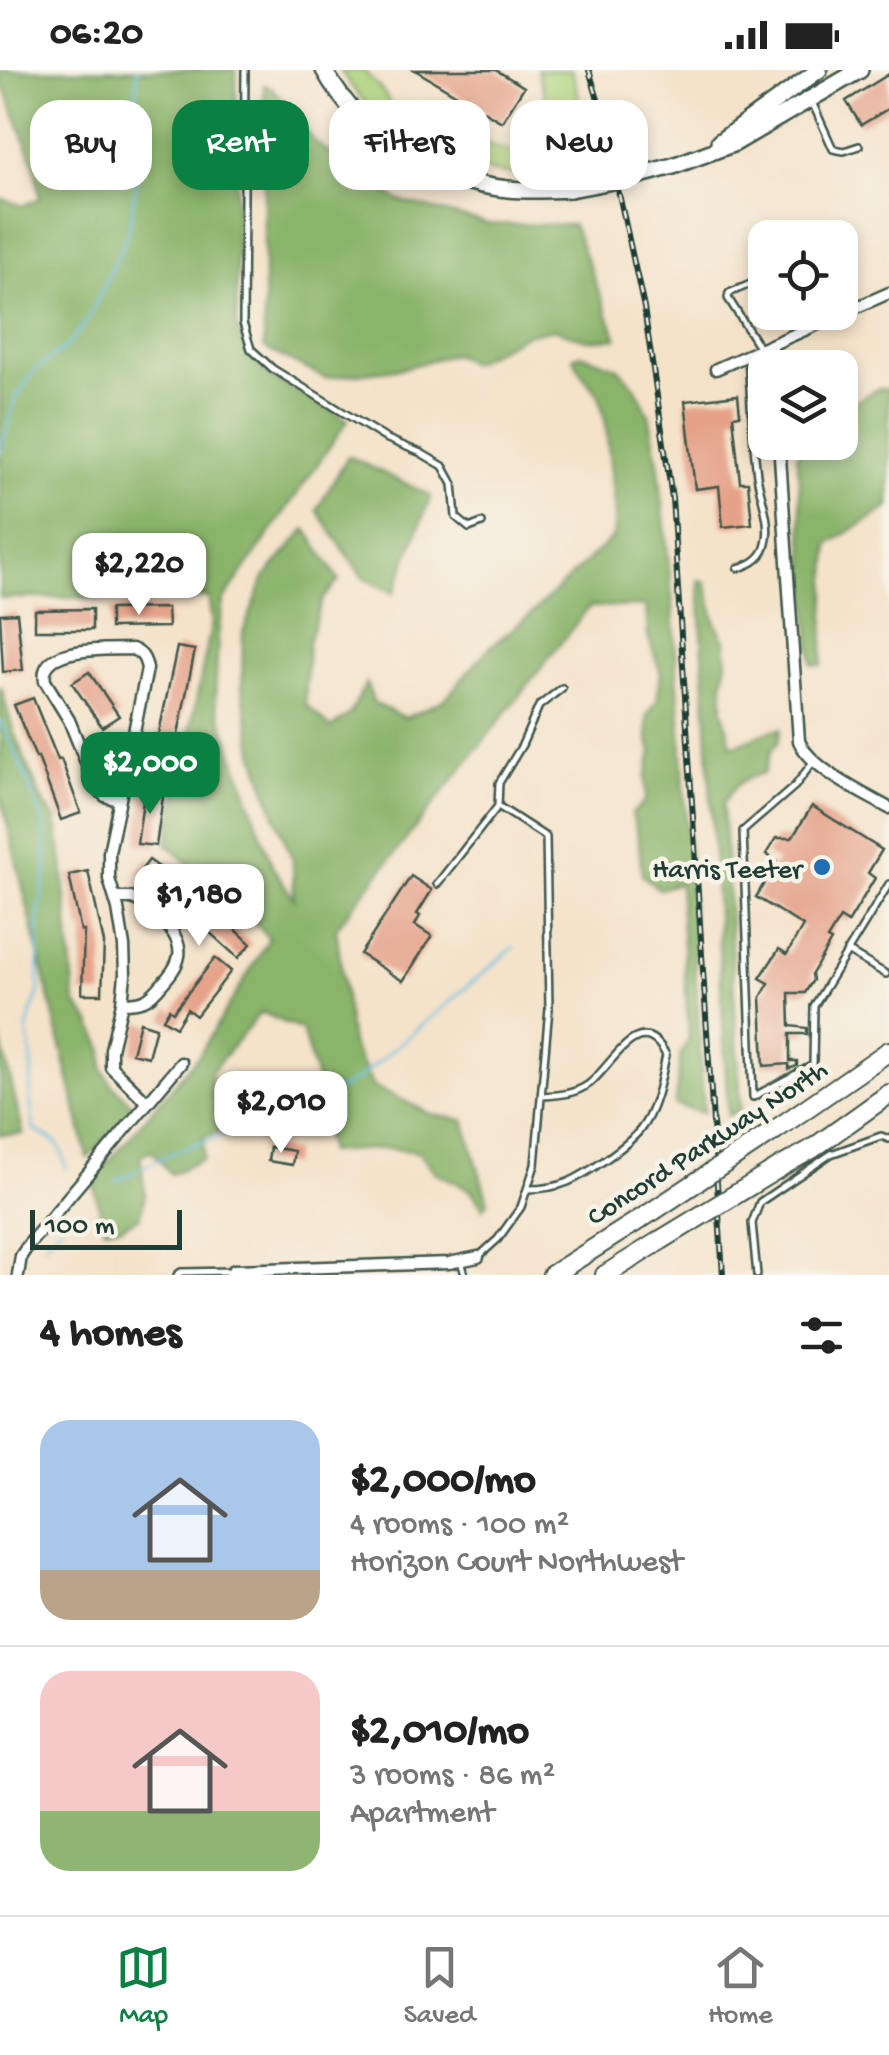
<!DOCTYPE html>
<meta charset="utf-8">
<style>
:root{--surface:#fff;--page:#f2f2f2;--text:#222;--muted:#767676;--line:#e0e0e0;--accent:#0b8043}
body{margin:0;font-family:"Gochi Hand",sans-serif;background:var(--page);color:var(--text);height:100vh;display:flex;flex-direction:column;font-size:38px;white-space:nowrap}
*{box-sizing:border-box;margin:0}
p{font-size:32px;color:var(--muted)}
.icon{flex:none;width:55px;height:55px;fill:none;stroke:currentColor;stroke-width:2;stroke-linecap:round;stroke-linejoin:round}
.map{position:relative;height:1205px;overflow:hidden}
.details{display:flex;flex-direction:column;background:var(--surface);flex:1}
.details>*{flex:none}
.guide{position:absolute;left:30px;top:30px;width:830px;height:90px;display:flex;gap:20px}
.fabs{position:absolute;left:748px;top:150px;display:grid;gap:20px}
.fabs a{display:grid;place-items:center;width:110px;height:110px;border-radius:20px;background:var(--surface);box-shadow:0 5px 15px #0003;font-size:50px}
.scale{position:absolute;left:30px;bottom:25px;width:152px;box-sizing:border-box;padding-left:10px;border:5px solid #1f3d34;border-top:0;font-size:28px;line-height:35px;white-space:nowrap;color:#1f3d34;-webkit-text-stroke:8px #f7f3e8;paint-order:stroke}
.price{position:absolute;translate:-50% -85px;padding:0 22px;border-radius:20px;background:#fff;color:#222;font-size:32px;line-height:65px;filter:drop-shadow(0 2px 5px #0008)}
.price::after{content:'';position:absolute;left:50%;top:60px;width:30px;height:22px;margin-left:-15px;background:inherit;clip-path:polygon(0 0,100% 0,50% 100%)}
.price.current{background:var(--accent);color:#fff}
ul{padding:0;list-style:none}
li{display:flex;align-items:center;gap:30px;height:250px;padding:0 40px}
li+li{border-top:2px solid var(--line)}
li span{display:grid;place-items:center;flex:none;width:280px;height:200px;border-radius:30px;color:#555}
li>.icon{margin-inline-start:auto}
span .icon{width:120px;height:120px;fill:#fffc;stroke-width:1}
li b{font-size:42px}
h2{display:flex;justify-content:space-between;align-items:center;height:120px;padding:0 40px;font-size:42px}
.chip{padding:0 35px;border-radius:30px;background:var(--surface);box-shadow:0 5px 15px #0003;font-size:35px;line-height:90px}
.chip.current{background:var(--accent);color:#fff}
.status{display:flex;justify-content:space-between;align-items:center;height:70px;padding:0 50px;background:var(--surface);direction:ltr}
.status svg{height:28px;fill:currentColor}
.dock{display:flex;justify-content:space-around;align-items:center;height:140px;border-top:2px solid var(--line);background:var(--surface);font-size:28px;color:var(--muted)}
.dock a{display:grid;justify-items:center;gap:5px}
.dock .current{color:var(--accent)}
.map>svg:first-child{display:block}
</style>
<div class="status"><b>06:20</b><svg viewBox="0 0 49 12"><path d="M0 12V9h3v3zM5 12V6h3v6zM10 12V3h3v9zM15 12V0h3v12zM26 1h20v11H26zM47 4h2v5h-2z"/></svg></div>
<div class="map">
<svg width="889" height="1205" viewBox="0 0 889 1205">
<rect width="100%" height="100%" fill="#f7f3e8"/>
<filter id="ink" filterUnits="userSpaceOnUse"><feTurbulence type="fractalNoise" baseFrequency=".01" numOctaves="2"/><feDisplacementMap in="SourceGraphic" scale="20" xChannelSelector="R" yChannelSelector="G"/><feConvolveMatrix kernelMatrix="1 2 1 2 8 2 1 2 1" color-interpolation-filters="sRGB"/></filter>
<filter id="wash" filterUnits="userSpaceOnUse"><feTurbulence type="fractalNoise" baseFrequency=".0048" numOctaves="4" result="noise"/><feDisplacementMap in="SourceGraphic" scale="40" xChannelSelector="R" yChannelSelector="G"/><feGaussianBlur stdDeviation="2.25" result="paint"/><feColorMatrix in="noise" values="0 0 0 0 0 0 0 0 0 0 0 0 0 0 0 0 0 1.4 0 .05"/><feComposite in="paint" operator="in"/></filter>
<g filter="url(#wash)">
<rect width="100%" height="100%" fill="#f4e2c9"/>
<!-- green -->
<path fill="#add27b" stroke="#668858" stroke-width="2.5" d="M340 0H363C370 9 383 19 388 30 392 39 388 51 395 60 408 76 430 61 446 63 486 67 507 93 550 78L547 32 537 0H572L596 98C491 119 400 91 340 0Z"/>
<!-- forest -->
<path fill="#8ab46b" stroke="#547850" stroke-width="2.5" d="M0 0H236L237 258 250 287 271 307 348 350 223 531 218 565 215 631 273 798 294 829 293 790 276 748 255 685 242 618 243 562 265 507 306 459 339 510 322 530 308 572 305 634 331 658 350 644 366 613 374 633 405 648 444 630 490 577 530 545 613 467 615 445 606 355 599 325 584 307 573 287 581 284 617 297 634 315 649 344 659 398 673 536 704 1043 675 1035 681 983 689 969 679 813 659 819 642 805 639 772 632 744 646 730V708L652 682 648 667 647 646 657 631 661 603 648 566 646 536 589 537 336 858 351 974 373 1016 433 1045 464 1050 488 1132 483 1138 471 1120 435 1102 418 1082 387 1078 328 1082 315 1005 302 960 261 942 211 1002V1024L238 1054 204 1067 203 1089 171 1104 151 1080 140 1085 145 1125 140 1147 122 1156 104 1159 93 1110 200 984 269 869 259 857 167 774 212 552 208 527 0 528V128L23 136 40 128 34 94 6 21 0 12Z
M264 15 273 19 316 73 398 130 488 154 573 155 617 268 587 270 554 259 527 264 471 293 453 284 404 298 325 308 264 278Z
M878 319H889V437L829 474 822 595 812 594 797 385 805 373 840 372V340Z
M348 386 431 426 394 523 363 508 317 440Z
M699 510 706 512 716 554 725 570 727 591 723 611V640L731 675C752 673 759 660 781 659L778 672 771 681 764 703C742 708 733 716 723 735L741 1040 728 1045Z
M0 615 15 666 42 731 56 749 63 793 75 933 90 951 103 979V999L111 1014 135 1037 88 1088 0 723Z
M0 966 23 1063V1064L0 1065Z"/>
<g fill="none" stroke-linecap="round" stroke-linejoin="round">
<!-- stream -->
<path stroke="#69bfe5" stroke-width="2.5" d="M0 384 15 329 36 299 67 276 87 251 121 180 130 154 136 115 137 0
M0 651 19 690 44 753 46 785V801L38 850 39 920 27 957 32 992 30 1028 34 1060C57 1071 61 1073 66 1098
M116 1111 172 1083 313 1033 357 1010 514 877
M44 1174 62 1155"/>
</g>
<g id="blocks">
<!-- building -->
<path fill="#e5a289" d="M415 0H496L524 17 502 52Z
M889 4V38L861 55 846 31Z
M738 325 740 345 733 346 740 412H748L752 454 723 457 719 416 695 419 685 331Z
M167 538 168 557 110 558V539Z
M92 539V560H35V540Z
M17 543 23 600 3 602 0 544Z
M177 577 195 580 170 704 151 701Z
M89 602 119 646 102 657 72 613Z
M33 628 58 690 61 689 81 743 61 750 38 687 36 688 14 635Z
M145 717 164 720 156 776 137 774Z
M812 736 882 780 868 803 875 808 848 853 840 848 827 869 831 871 812 904 813 910 805 923H789L790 956 807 958V964H790V991H797V996L789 999V994L764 996 761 927 769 913 760 908 779 879 787 884 803 856 756 827 777 791 766 784 776 768H792Z
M149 790 203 828 251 874 238 888 198 852 203 847 140 802Z
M88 801 104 873 102 924H82L84 861H81L69 805Z
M411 806 432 820 417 844 420 846 415 855 432 866 403 911 360 884Z
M215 888 231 901 196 946 187 939 176 957 163 949 169 939 173 942Z
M140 952 156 957 148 987 132 983Z
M270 1077 294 1081 292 1095 268 1091Z"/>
</g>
</g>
<g filter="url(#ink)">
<use href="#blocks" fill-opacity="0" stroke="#3f564a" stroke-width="2.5"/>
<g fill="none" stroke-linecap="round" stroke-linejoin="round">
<defs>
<path id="service" d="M245 0 243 253 251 279 273 299 385 368 421 383 443 396 453 414 456 447 469 458 482 453
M812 32 833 79 844 81 859 76
M759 277 728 228 729 223 765 208
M738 498C750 495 763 488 766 474 772 452 760 427 757 405 752 366 751 327 748 288
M813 692 795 716 743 761 753 1027 813 995 814 936 889 814
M437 814 498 736
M847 881 886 904
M528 1119C541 1119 556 1117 568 1112 587 1104 627 1076 640 1060 656 1040 661 1009 666 985 640 936 612 996 589 1014 575 1024 560 1025 543 1026
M478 1187 498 1169 521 1137 535 1095 549 938 546 767 498 736 499 713 522 675 539 636 562 618
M461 1191 465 1205
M177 1205 181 1202 231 1201
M757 1205 752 1153 760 1132 831 1084 881 1066 889 1069"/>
<path id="minor" d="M771 275 774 298
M716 299 889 223
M779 372 799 671C811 699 863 723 889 738
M118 730 105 726 96 717 69 650 45 611C38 575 108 580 132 579 142 583 145 588 147 599L109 782V809L118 839 124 876 125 905 122 933 111 979V997L147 1032
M115 828C116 828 130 828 131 828 150 833 183 865 179 886 177 897 169 906 162 914 149 930 143 933 122 933
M18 1205 21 1186 29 1174 181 993
M231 1205 234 1200 449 1193 478 1187"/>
<path id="secondary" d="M324 0C360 65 433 112 508 119 528 121 549 120 570 119
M719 72 819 0
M673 96 735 73 860 0"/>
<path id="trunk" d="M775 1060 889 981
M782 1096 812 1079 889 1024
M552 1205 653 1141
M605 1205 661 1170"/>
</defs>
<!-- service casing -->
<use href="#service" stroke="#3f564a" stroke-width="10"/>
<!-- minor casing -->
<use href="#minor" stroke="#3f564a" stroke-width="15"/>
<!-- secondary casing -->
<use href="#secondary" stroke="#3f564a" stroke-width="20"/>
<!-- trunk casing -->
<use href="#trunk" stroke="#3f564a" stroke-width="22"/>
<!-- service -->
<use href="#service" stroke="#fff" stroke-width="5"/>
<!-- minor -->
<use href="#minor" stroke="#fff" stroke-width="10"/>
<!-- secondary -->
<use href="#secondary" stroke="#fff" stroke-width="15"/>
<!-- trunk -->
<use href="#trunk" stroke="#fff" stroke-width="18"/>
<defs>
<path id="rail" d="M589 0 599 33 644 238 672 428 723 1205"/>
</defs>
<!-- rail casing -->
<use href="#rail" stroke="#1f3d34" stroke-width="6"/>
<!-- rail -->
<use href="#rail" stroke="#f7f3e8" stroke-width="2.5" stroke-dasharray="8" stroke-linecap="butt"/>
<defs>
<path id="secondary-bridge" d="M570 119 629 108 673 96"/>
<path id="trunk-bridge" d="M653 1141 775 1060
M661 1170 782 1096"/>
</defs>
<!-- secondary-bridge casing -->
<use href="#secondary-bridge" stroke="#3f564a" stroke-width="20" stroke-linecap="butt"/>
<!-- trunk-bridge casing -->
<use href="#trunk-bridge" stroke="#3f564a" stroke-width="22" stroke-linecap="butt"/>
<!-- secondary-bridge -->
<use href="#secondary-bridge" stroke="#fff" stroke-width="15"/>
<!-- trunk-bridge -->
<use href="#trunk-bridge" stroke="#fff" stroke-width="18"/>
</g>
</g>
<!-- markers -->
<circle fill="#1f6fb2" stroke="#f7f3e8" stroke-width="4" cx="822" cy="797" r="10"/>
<g text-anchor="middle" stroke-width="9" stroke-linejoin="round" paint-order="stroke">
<!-- poi labels -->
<g font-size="28" fill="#1f3d34" stroke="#f7f3e8" text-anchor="end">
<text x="802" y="807">Harris Teeter</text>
</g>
<!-- street labels -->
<g font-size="28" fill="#1f3d34" stroke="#f7f3e8">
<text transform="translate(706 1071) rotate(-33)" y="10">Concord Parkway North</text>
</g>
</g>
</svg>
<div class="fabs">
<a><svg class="icon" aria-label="locate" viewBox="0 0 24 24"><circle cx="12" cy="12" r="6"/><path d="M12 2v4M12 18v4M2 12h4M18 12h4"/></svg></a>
<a><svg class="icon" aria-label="layers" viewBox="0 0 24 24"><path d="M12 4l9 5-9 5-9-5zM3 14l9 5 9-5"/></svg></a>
</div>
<div class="scale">100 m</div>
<b class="price" style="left:139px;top:548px">$2,220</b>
<b class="price current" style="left:150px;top:747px">$2,000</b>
<b class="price" style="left:199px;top:879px">$1,180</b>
<b class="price" style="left:281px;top:1086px">$2,010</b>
<div class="guide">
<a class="chip">Buy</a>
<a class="chip current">Rent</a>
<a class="chip">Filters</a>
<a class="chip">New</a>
</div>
</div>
<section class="details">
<h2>4 homes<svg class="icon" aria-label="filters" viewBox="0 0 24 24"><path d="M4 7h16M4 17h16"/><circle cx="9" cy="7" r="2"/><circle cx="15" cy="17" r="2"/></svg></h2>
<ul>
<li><span style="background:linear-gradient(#a9c7e8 75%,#b9a48a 0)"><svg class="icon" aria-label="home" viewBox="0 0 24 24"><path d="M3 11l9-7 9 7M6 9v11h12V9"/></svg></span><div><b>$2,000/mo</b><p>4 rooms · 100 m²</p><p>Horizon Court Northwest</p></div></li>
<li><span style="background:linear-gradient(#f6c9c9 70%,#8fb573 0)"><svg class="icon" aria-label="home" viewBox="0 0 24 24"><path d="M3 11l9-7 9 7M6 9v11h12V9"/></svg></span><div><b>$2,010/mo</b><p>3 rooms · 86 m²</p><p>Apartment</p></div></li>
</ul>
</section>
<nav class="dock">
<a class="current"><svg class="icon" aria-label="map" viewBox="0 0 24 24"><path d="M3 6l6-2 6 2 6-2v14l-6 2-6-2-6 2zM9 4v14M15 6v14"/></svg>Map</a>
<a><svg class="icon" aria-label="saved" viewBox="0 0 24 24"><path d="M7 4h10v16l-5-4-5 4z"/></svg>Saved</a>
<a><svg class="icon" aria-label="home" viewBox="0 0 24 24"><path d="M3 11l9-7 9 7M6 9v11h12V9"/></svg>Home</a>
</nav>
